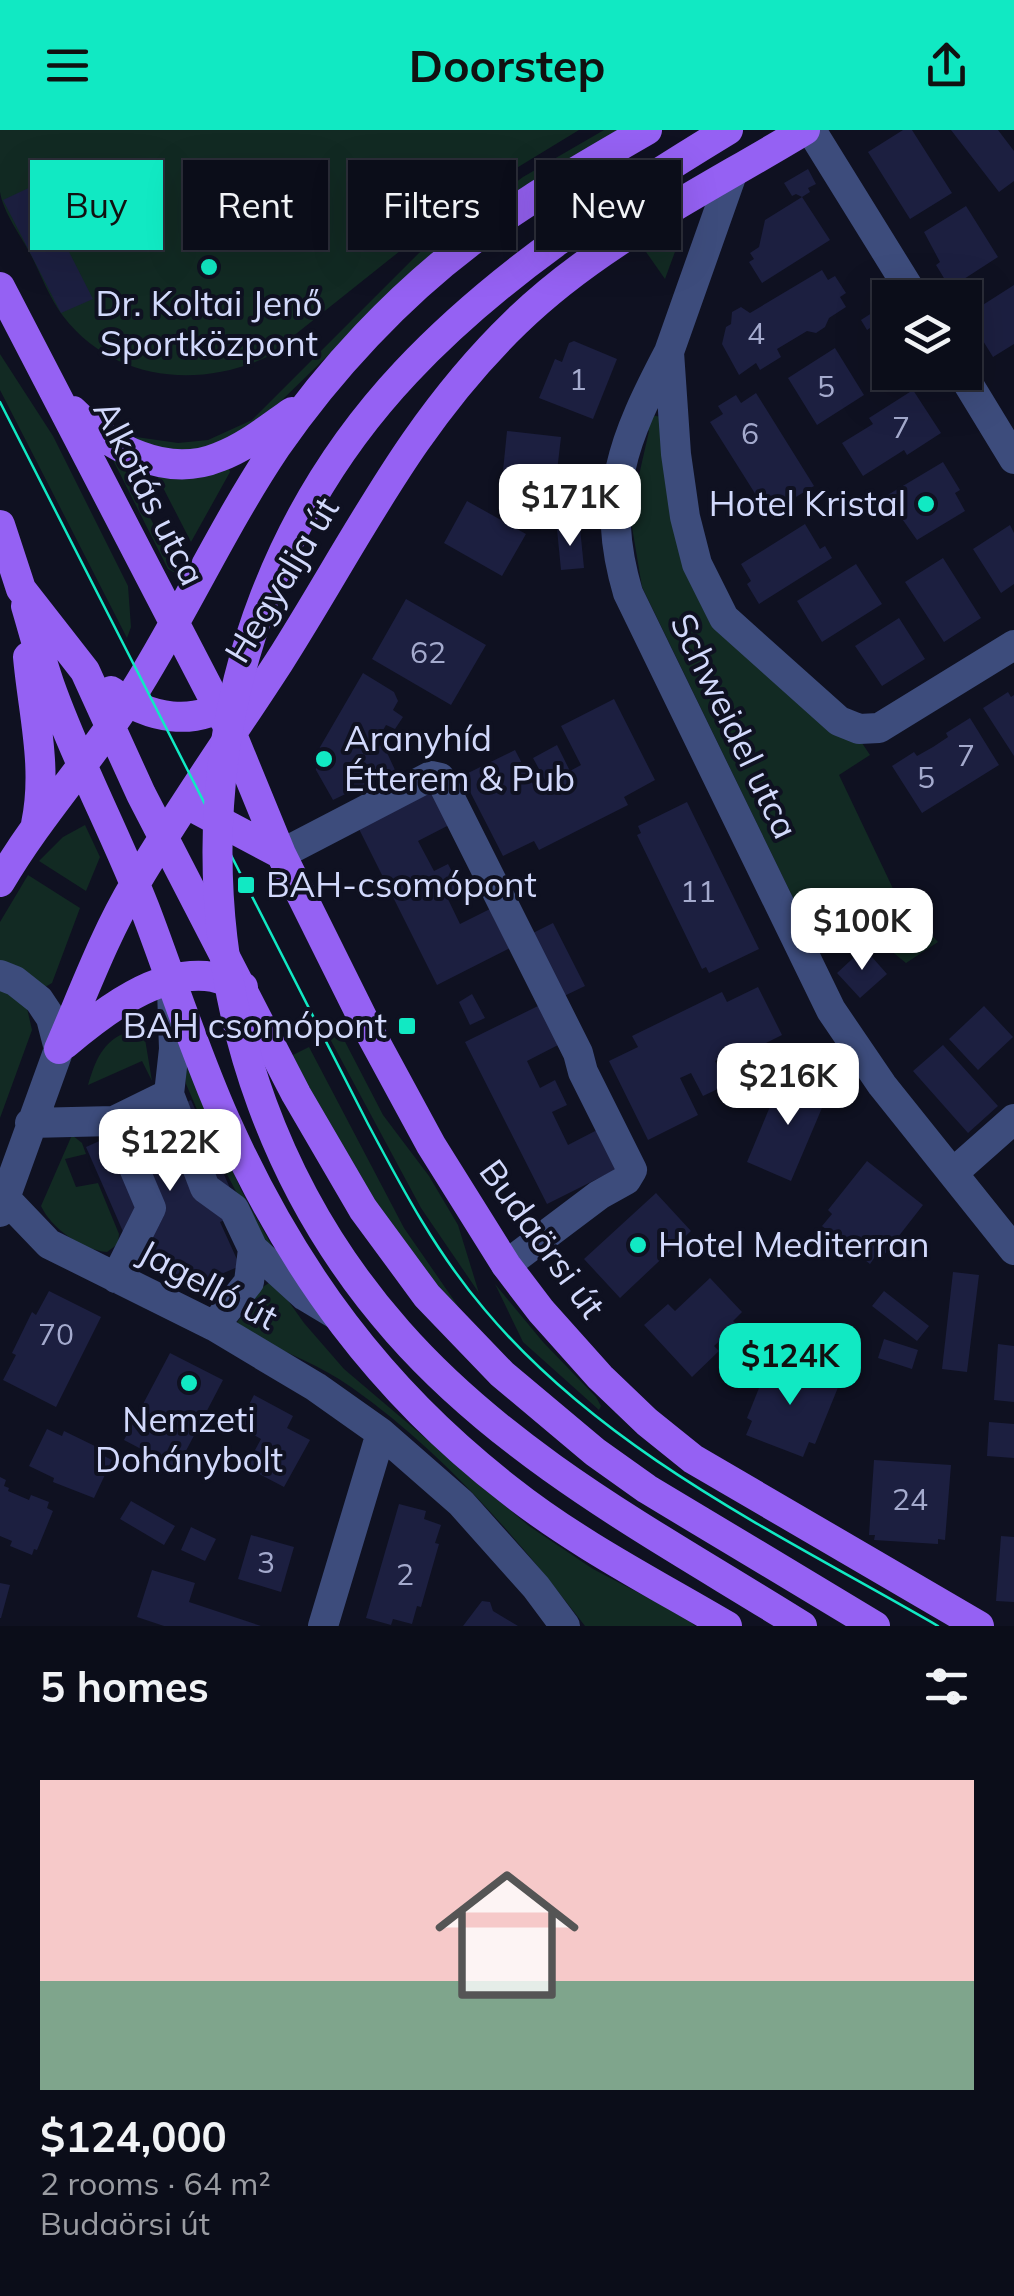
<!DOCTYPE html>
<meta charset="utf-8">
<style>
:root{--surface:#0b0d19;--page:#191b26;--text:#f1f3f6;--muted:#9a9ca2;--line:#2b2d38;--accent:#11e9c3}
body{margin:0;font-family:Mulish,sans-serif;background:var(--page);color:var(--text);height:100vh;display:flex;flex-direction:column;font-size:38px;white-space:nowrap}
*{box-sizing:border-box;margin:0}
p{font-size:32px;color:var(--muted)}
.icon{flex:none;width:55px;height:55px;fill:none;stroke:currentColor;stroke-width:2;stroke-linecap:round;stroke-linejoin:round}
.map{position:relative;height:1496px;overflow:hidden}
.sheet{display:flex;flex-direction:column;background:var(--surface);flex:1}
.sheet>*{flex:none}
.top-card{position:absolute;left:30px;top:30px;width:955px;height:90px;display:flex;gap:20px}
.controls{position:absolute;left:872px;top:150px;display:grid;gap:20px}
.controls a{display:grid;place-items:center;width:110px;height:110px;border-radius:0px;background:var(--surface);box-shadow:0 10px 40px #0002,0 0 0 2px var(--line);font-size:50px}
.price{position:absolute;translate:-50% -85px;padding:0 22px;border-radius:20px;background:#fff;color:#222;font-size:32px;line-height:65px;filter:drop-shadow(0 2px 5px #0008)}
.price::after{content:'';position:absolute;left:50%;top:60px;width:30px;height:22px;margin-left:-15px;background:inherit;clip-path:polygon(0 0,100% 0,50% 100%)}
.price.selected{background:var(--accent);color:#111}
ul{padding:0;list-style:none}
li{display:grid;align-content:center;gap:20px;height:530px;padding:0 40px}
li span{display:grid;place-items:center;height:310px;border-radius:0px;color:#555}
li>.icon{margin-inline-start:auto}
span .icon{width:180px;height:180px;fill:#fffc;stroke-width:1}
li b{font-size:42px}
h2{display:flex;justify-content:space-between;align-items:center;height:120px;padding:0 40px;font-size:42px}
.tag{padding:0 35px;border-radius:0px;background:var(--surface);box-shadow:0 10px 40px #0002,0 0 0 2px var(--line);font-size:35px;line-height:90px}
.tag.selected{background:var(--accent);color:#111}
header{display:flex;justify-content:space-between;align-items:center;height:130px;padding:0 40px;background:var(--accent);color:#111;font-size:45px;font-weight:700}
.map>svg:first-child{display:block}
</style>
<header><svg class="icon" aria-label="menu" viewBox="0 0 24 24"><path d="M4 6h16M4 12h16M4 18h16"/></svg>Doorstep<svg class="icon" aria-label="share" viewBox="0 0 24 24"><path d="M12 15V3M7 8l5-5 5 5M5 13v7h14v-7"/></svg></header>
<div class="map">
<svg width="1014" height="1496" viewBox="0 0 1014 1496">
<rect width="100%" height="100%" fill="#0f1121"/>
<!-- green -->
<path fill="#122a23" d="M0 0H579L464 70 267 227C197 259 113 251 63 186 50 169 41 145 31 125 21 106 3 82 0 62 0 43 0 20 0 0Z
M604 0H620L525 56 437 119 278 274 228 313 172 323 141 316 136 307 178 313 208 310 252 290 419 123 523 47Z
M683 100 665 149 644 119Z
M0 224 53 306 128 456 131 497 127 508 0 260Z
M650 285 662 287 689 449 710 493 796 572 862 613 870 625 839 645 897 767 938 812 906 833 846 784 814 811 642 457 630 385 649 301 642 297Z
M112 328 122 333 160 407 180 436 175 443 168 439Z
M229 339 230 342 191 412 155 342Z
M85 695 100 727 86 761 39 731 63 707Z
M28 745 80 778 52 853 45 857 0 835V792Z
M0 858 27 878 32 900 0 988Z
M128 902H135L145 909 152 951 142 931 88 955C95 931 103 910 128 902Z
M340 902 383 985 429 1046 458 1095 479 1163 421 1078 329 907Z
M309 917 404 1098 489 1221 377 1082 291 926Z
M187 934 241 1060 278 1127C237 1073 213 1017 186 954L184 937Z
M72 1005 82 1013 86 1024 65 1029 76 1057 98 1053 119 1104 118 1114 107 1122C82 1120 51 1098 41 1076Z
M269 1153 277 1155 304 1193 344 1239 529 1396 593 1439 685 1487 695 1496H585C517 1407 443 1322 351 1257 318 1234 278 1219 241 1202L236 1194 261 1158Z
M495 1154 543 1212 596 1267 601 1276 599 1280 523 1212Z"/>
<!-- building -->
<path fill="#1c1f40" d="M903 0H912L952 63 910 89 868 22Z
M951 0H998L1014 21V51L999 62Z
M808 39 816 54 808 58 810 62 802 67 796 64 792 66 784 53Z
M35 55 93 169 61 183 3 70Z
M802 67 830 110 762 153 749 132 754 129 750 123 759 117 765 90Z
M966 76 998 127 950 158 936 135 940 132 924 102Z
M822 140 828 150 835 146 846 163 840 167 846 177 829 188 825 197 816 203 807 201 777 219 781 227 760 240 756 233 739 245 722 214 726 197 731 194 732 182 741 177 750 183Z
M1014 155V214L993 227 967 185Z
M881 177 887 187 867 200 861 190Z
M574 211 617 229 593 289 539 268 555 229 562 232 569 213Z
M835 218 864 265 817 295 788 248Z
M913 260 941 303 907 325 904 320 863 346 842 313 873 294 869 288Z
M756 263 814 356 768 384 710 292 723 284 718 276 736 265 741 273Z
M507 301 561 307 554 367 501 361Z
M943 332 960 360 955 363 965 381 917 410 886 366Z
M467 371 526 404 502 446 444 413Z
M805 394 820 419 825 416 832 428 759 474 747 454 751 451 741 434Z
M1010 395 1014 403V454L1001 463 973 419Z
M580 398 584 438 561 440 557 399Z
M943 428 981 488 944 512 905 452Z
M856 434 882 474 822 512 797 471Z
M406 469 486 515 451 575 372 529Z
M899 488 925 529 882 556 855 516Z
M363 543 394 562 398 571 393 580 403 587 395 599 386 595 372 620 383 614 395 640 333 670 316 640V624Z
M1008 562 1011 567 1014 565V626L983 578Z
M614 569 655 650 624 667 628 675 539 720 534 711 503 726 462 646 515 620 535 658 546 652 533 628 557 615 570 641 581 635 561 596Z
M970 588 999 635 922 683 892 636 914 622 917 626 933 617 948 607 946 603Z
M431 656 451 694 418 711 434 741 448 734 460 757 446 765 460 794 492 778 512 817 437 855 356 693Z
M687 672 759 819 709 843 706 837 702 839 637 705 641 703 638 696Z
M553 793 585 856 562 867 531 804Z
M864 818 887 844 860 868 837 843Z
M758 857 782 905 730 931 727 925 715 931 726 955 703 966 691 943 680 948 698 985 648 1010 609 931 638 917 632 906 722 862 727 872Z
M472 864 485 888 470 895 459 872Z
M540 875 560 914 527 931 540 958 555 950 567 975 552 982 568 1015 599 999 619 1038 547 1074 465 912Z
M984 876 1013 907 978 940 949 909Z
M943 915 998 976 968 1003 913 941Z
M804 948 830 959 791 1051 747 1032 781 950 799 958Z
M191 970 241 1083 220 1092 240 1136 193 1156 163 1138 155 1121 135 1129 86 1017Z
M867 1031 923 1075 884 1125 879 1121 870 1134 822 1096 832 1084 828 1080Z
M656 1063 691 1101 620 1168 584 1129Z
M953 1142 979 1145 967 1242 942 1239Z
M710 1148 742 1182 733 1191 737 1195 714 1216 719 1221 692 1247 644 1195 668 1174 675 1181Z
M49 1161 101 1187 56 1277 3 1250 16 1225 12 1223 32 1182 36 1185Z
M884 1161 929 1196 917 1211 872 1176Z
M884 1209 918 1220 912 1239 878 1228Z
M998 1214 1014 1216V1272L994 1270Z
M170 1223 223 1250 177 1338 124 1310Z
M771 1228 839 1255 815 1314 809 1312 803 1327 746 1305 752 1291 747 1288Z
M254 1265 293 1286 287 1298 310 1310 284 1357 246 1337 261 1309 238 1296Z
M989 1292 1014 1294V1328L987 1326Z
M47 1299 62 1306 64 1301 101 1319 98 1323 112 1330 94 1368 53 1352 54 1348 29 1336Z
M874 1330 951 1335 945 1410 938 1409V1414L874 1410 875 1405H869Z
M0 1347 6 1350 4 1356 9 1358 8 1361 29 1370 31 1365 49 1372 47 1378 53 1381 37 1420 34 1419 32 1425 10 1416 12 1411 0 1406Z
M131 1371 175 1396 164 1415 120 1389Z
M399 1374 426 1381 424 1389 441 1395 435 1413 439 1414 421 1477 417 1476 412 1494 393 1489 391 1495 366 1488Z
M191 1397 216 1409 205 1431 181 1420Z
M251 1405 294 1417 281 1462 238 1449Z
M1001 1406 1014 1407V1472L996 1471Z
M152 1440 195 1453 189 1472 261 1496H164L137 1487Z
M0 1453 10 1455 1 1488H0Z
M482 1471 490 1472 493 1481 518 1496H463Z"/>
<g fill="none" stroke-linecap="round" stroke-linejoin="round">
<!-- minor -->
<path stroke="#3d4c7c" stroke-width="30" d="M811 0 915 168
M732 44 669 222 676 324 685 387 697 434 724 488 839 591 859 599 879 598 1014 515
M669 222C624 308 599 365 628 463L831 880 882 955 1014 1120
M961 242 1014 329
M281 724 431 646 440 648 578 923 583 942 632 1040 626 1050 599 1065 506 1135
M0 845 15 851 39 870 51 888 59 919 0 1082
M172 859 174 919 169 964 205 1058 234 1079 253 1119 305 1166 335 1184
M114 991 169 964
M30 993 114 991 151 1078 116 1148
M953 1043 1014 989
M6 1069 49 1114 214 1196 316 1257 381 1303 461 1373 536 1457 565 1496
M214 1196 249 1152 253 1119
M323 1496 381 1303"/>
<!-- major -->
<path stroke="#9561f3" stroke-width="30" d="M0 157 231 602 281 724 367 897 431 1015 506 1135 541 1181 600 1247 647 1292 693 1329 979 1496
M73 281C110 318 166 349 219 327 246 317 269 298 292 282
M0 395 21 459 85 541 141 664 296 964 363 1079 427 1166 502 1244 595 1322 647 1359 875 1496
M26 476C34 503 41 530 50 556 77 632 116 704 145 779 172 850 195 923 226 992 293 1141 380 1260 509 1360 576 1413 654 1453 727 1496
M28 527C33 583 48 637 36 694
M111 561C149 589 194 598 234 569
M200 681 281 724
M0 752C41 682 97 623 139 554 187 476 225 393 276 317 329 240 399 165 474 109 529 68 588 34 647 0
M65 914C103 882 159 838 213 847 223 849 233 854 243 857
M59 919C83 864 104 806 135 754 180 678 231 606 279 532 356 411 410 294 516 192 598 112 708 59 805 0"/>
<!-- tram -->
<path stroke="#11e9c3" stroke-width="2.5" d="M0 272 368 994C403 1060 437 1124 485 1180 605 1323 779 1404 938 1496"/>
<!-- major-bridge -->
<path stroke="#9561f3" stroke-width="30" d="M728 0C613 70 499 143 406 242 155 509 157 929 398 1202 510 1329 660 1407 802 1496"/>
</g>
<!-- markers -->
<g fill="#11e9c3" stroke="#0f1121" stroke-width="4">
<circle cx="209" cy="137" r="10"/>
<circle cx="926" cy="374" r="10"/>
<circle cx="324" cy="629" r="10"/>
<rect x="236" y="745" width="20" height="20" rx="5"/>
<rect x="397" y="886" width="20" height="20" rx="5"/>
<circle cx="638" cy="1115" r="10"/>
<circle cx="189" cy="1253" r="10"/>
</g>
<g text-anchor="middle" stroke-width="8" stroke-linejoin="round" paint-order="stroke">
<!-- number labels -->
<g font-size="30" fill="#a4aacd">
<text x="756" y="214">4</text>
<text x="578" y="260">1</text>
<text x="826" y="267">5</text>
<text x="901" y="308">7</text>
<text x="750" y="314">6</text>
<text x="428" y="533">62</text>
<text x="966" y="636">7</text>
<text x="926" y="658">5</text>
<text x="698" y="772">11</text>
<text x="56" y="1215">70</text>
<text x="910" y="1380">24</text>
<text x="266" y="1443">3</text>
<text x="405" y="1455">2</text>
</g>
<!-- poi labels -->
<g font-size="35" fill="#d2d9fc" stroke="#0f1121" text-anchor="start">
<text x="209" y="186" text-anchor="middle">Dr. Koltai Jenő<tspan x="209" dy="40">Sportközpont</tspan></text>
<text x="906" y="386" text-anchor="end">Hotel Kristal</text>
<text x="344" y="621">Aranyhíd<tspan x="344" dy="40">Étterem &amp; Pub</tspan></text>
<text x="266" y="767">BAH-csomópont</text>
<text x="387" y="908" text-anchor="end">BAH csomópont</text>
<text x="658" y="1127">Hotel Mediterran</text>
<text x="189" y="1302" text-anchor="middle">Nemzeti<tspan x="189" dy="40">Dohánybolt</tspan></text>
</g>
<!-- street labels -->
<g font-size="35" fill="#d2d9fc" stroke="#0f1121">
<text transform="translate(149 363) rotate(63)" y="12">Alkotás utca</text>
<text transform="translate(282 450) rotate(-59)" y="12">Hegyalja út</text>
<text transform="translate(734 596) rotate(64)" y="12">Schweidel utca</text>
<text transform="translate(542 1109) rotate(54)" y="12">Budaörsi út</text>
<text transform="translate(208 1155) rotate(28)" y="12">Jagelló út</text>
</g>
</g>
</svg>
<div class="controls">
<a><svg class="icon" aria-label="layers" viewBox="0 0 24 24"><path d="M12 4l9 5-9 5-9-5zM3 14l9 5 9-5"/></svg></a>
</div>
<b class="price" style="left:570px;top:419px">$171K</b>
<b class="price" style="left:862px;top:843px">$100K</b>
<b class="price" style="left:788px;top:998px">$216K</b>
<b class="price" style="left:170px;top:1064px">$122K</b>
<b class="price selected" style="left:790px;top:1278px">$124K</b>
<div class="top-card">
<a class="tag selected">Buy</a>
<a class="tag">Rent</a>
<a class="tag">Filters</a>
<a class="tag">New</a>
</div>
</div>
<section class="sheet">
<h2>5 homes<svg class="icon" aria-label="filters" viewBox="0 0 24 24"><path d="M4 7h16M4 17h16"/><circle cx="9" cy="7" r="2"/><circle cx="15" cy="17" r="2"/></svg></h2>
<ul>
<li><span style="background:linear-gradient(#f6c9c9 65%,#7fa58c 0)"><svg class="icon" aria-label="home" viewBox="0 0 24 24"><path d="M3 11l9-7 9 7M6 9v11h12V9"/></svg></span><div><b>$124,000</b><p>2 rooms · 64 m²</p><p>Budaörsi út</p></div></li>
</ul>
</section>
